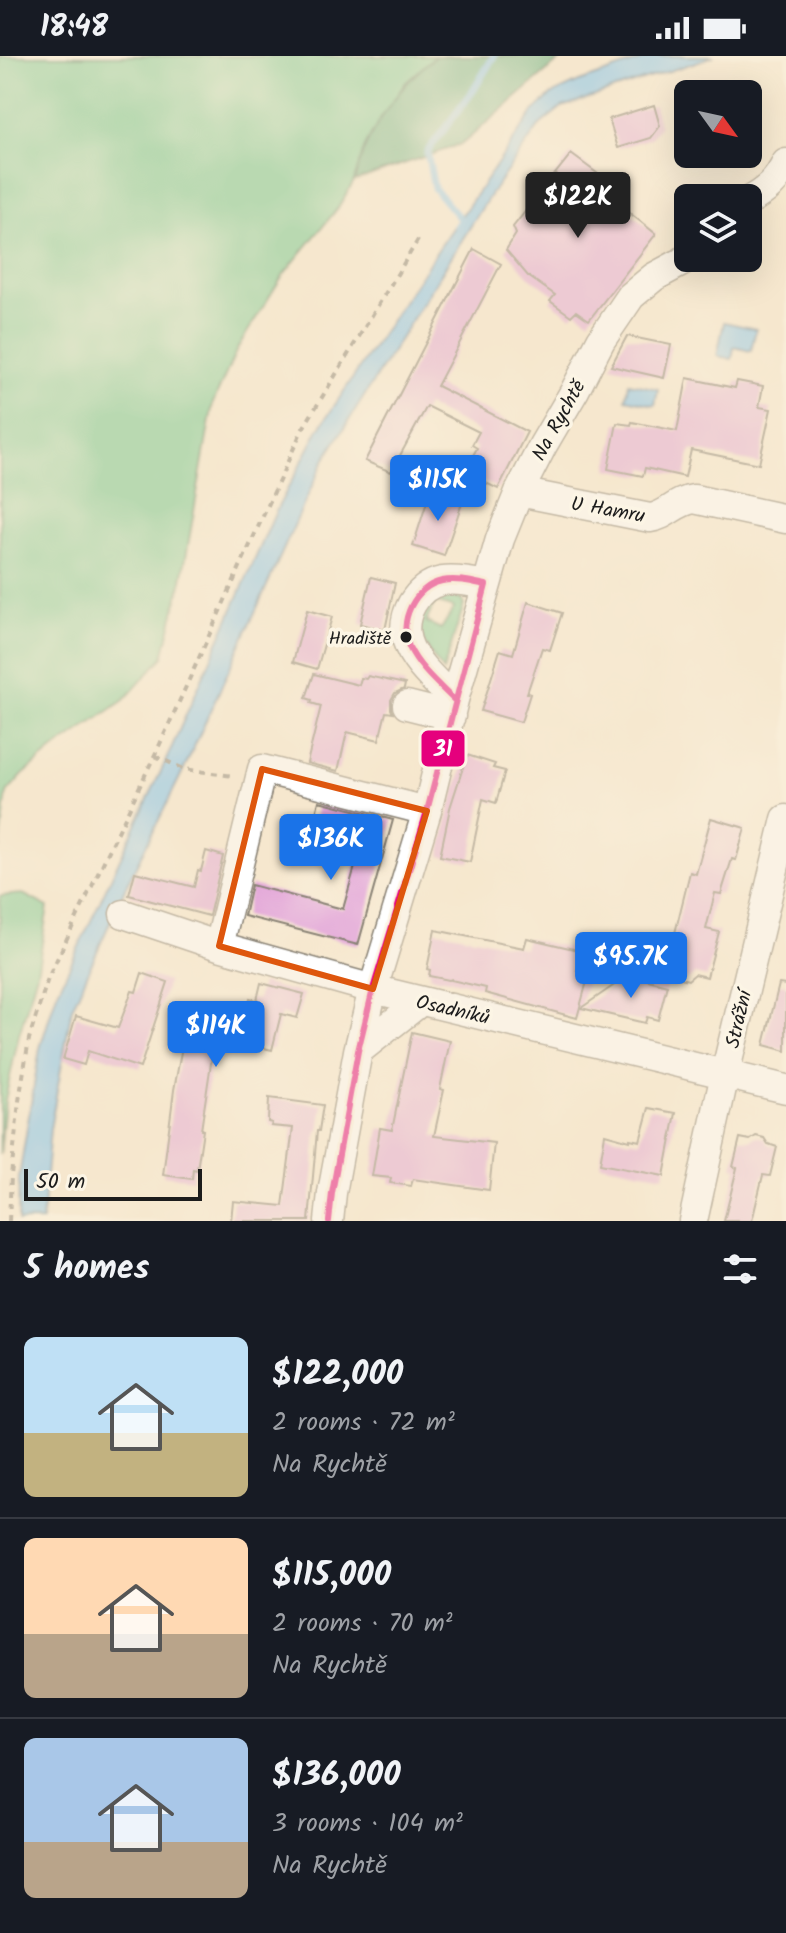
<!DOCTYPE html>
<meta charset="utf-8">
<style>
:root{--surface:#171b24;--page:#20242c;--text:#f1f3f6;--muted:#9ea1a6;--line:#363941;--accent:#1a73e8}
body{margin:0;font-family:Kalam,sans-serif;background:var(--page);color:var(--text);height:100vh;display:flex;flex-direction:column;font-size:30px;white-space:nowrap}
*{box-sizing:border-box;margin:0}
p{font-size:26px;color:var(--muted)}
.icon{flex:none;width:44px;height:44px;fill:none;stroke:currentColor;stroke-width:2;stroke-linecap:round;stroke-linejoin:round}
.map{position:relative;height:1165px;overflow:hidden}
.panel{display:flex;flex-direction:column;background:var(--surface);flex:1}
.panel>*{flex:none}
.needle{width:52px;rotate:123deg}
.fabs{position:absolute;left:674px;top:24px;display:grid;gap:16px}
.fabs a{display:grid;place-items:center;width:88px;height:88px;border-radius:12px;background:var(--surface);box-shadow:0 8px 32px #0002;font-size:40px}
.scale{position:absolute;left:24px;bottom:20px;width:178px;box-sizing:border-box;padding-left:8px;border:4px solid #1c1c1c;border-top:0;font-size:22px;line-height:28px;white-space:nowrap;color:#1c1c1c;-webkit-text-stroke:6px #fcf5e5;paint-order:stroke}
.price{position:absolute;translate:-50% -68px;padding:0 18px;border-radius:8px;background:var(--accent);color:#fff;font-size:26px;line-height:52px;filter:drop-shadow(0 2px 4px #0008)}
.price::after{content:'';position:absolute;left:50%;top:48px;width:24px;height:18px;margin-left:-12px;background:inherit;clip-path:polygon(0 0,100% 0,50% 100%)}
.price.selected{background:#222;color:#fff}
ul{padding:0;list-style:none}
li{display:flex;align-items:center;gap:24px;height:200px;padding:0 24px}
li+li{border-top:2px solid var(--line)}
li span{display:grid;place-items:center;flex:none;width:224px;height:160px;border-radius:12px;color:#555}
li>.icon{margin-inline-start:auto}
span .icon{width:96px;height:96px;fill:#fffc;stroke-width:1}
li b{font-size:34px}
h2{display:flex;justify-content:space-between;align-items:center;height:96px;padding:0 24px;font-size:34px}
.status{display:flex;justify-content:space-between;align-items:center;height:56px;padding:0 40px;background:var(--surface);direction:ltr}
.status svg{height:22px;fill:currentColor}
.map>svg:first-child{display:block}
</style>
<div class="status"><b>18:48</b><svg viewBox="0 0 49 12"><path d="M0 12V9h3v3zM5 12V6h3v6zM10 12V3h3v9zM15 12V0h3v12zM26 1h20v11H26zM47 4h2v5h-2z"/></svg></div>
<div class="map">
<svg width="786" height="1165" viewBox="0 0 786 1165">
<rect width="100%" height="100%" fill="#fcf5e5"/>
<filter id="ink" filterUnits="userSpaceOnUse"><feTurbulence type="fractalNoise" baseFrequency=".0125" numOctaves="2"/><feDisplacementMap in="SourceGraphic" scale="16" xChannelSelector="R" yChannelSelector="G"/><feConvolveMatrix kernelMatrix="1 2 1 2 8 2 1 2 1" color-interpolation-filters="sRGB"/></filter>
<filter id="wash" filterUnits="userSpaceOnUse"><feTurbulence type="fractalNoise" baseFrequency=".006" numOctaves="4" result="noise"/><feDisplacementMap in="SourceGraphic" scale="32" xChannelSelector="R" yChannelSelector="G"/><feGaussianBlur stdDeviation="1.8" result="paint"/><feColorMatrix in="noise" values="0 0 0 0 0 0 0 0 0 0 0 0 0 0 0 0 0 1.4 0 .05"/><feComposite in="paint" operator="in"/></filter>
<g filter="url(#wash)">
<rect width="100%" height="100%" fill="#f6e7ce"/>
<!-- green -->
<path fill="#6fc88f" stroke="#467256" stroke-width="2" fill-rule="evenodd" d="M0 0H436L405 27 365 91 354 125 338 152 283 219 237 293 213 347 182 524 163 601 124 644 53 694 23 719 7 737 0 793Z
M450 537 460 541 464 549 443 615C432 599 412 578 421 557 424 551 430 546 433 541ZM435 546 454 552 441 573 426 566Z
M23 838 48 851 37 917 19 979 5 1044 0 1099V840Z"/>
<!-- forest -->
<path fill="#5bac7a" stroke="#3c644b" stroke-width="2" d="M436 0H565L462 88 354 125C358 113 361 100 366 89 383 55 406 23 436 0Z"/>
<!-- water -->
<path fill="#77c0f0" stroke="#4a6e86" stroke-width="2" d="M654 0H714L562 51 541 68 492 136 323 406 184 713 126 830 72 952 50 1073 42 1165H18L19 1121 40 992 57 937 163 711 277 453 319 373 435 198 533 56 551 39 579 26Z
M724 266 756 273 751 295 734 291 732 303 717 300Z
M629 327 658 333 655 349 626 343Z"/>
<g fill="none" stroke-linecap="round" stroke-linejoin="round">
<!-- stream -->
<path stroke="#77c0f0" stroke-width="7" d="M457 170 461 164 434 132 427 96 473 35 494 0"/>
</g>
<g id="blocks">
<!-- building -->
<path fill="#e3a7d9" d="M654 49 660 70 651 82 618 92 609 63Z
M571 98 609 126 602 135 656 178 589 264 576 255 571 260 550 245 555 239 528 220 506 194 516 178 513 171Z
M474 193 501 208 437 330 527 376 498 433 464 416 477 392 472 389 479 376 427 350 391 416 365 405Z
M627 280 671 289 664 322 611 310Z
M687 322 735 332 737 325 763 330 759 351 771 353 759 408 691 394 685 421 645 412 643 420 608 413 617 367 631 369 632 366 677 375Z
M431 433 463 444 444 500 413 490Z
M371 521 395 527 385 574 360 568Z
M528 546 562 557 550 594 542 592 527 637 530 638 521 666 481 655 500 594 513 598Z
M307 554 332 561 317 613 293 606Z
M314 618 359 629 361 622 366 623 368 620 405 628 404 633 395 637 391 644V653L393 657 386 656 379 684 347 676 338 715 307 707 321 650 311 647 312 644 306 642Z
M467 699 495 708 493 712 505 715 496 747 483 743 470 806 440 800 450 752Z
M319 745 393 764 358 889 244 860 251 829 343 853 363 782 313 770Z
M711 762 745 772 736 804 732 803 721 838 715 837 706 873 719 876 707 921 695 918 688 924 665 918 690 816 696 818Z
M206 795 223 800 209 860 129 839 135 816 194 831 198 814 201 815Z
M435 874 524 892 527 882 582 895 577 915 589 918 577 962 485 937 486 932 451 924 452 923 449 924 429 920 430 914 427 913Z
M142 917 168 926 140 1012 88 995 84 1009 63 1003 76 960 118 972 132 935 136 936Z
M629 919 667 929 658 964 647 961 645 967 581 952Z
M261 927 304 938 297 962 281 958 272 994 215 980 201 1074H203L197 1114 193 1113 192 1123 163 1119 174 1034 188 958 244 968 250 942 257 944Z
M779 928 786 929V995L764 989Z
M412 976 450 985 440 1033 444 1034 434 1080 494 1087 489 1134 413 1123 411 1130 390 1127 391 1122 372 1120 380 1072 392 1074Z
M269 1042 323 1049 319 1075H317L309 1165H231L233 1145 283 1150 293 1072 271 1070 272 1067 268 1066Z
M649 1052 676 1057 664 1120 600 1108 605 1078 630 1085V1083L640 1085Z
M756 1080 764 1082 768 1088 777 1091 770 1120 763 1119 752 1165H724L737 1112 733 1111 740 1082 750 1084Z"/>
</g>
</g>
<g filter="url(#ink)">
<use href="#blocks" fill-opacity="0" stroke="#898275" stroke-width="2"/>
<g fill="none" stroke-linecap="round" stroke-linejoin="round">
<defs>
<path id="minor" d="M748 145C766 135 777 126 786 107
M519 436 650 462C667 460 676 445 694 443L786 463
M454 644C438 627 414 608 407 585 400 560 416 530 442 525 456 523 472 526 486 529
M407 649 451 660
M124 858 219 890 373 933 786 1033
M219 890 262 713 427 755
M358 995 421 945
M329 1165 332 1137 358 995 373 933 427 755 454 644 500 483 519 436 543 389 574 336 601 284 631 240 654 221 682 206 688 201
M693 1165 725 1018 786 763"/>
</defs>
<!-- minor casing -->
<use href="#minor" stroke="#898275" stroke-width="31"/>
<!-- path -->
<path stroke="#898275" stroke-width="4" stroke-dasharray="6 6" stroke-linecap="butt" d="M155 700 184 713 233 720
M9 1165 11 1120 19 1045 29 983 48 922 160 688 302 374 421 179"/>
<!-- minor -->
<use href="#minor" stroke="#fff" stroke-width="28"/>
<defs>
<path id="bus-1" d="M329 1165 332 1137 358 995 373 933 427 755 486 529C472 526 456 522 442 525 414 531 398 565 409 591 419 612 438 628 454 644"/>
</defs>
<!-- bus-1 casing -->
<use href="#bus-1" stroke="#fcf5e5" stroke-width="12"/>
<!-- bus-1 -->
<use href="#bus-1" stroke="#e5007d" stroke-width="6"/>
</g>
</g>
<!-- marked area -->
<path d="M0 0H786V1165H0ZM262 713 427 755 373 933 219 890Z" fill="#f6e7ce" fill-opacity=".55" fill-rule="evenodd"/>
<path fill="none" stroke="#de560d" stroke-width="6" stroke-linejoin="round" d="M262 713 427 755 373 933 219 890Z"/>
<!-- markers -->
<circle fill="#1c1c1c" stroke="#fcf5e5" stroke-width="3" cx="406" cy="581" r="7"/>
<g text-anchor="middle" stroke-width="7" stroke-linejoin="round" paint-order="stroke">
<!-- bus labels -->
<g font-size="18" fill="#1c1c1c" stroke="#fcf5e5" text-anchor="end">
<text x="391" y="588">Hradiště</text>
</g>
<!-- street labels -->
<g font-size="20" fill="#1c1c1c" stroke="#fcf5e5">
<text transform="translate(558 364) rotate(-61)" y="7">Na Rychtě</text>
<text transform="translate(608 453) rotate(10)" y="7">U Hamru</text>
<text transform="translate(453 953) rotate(13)" y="7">Osadníků</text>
<text transform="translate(738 963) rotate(-77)" y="7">Strážní</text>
</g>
</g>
<rect stroke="#fcf5e5" stroke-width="3" x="420" y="673" width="46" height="39" rx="8" fill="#e5007d"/>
<g font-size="22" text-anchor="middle" font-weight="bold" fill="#fff">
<text x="443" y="700">31</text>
</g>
</svg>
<div class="fabs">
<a><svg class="needle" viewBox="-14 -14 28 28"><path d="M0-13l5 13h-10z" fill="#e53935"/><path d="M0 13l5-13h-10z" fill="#9ea1a6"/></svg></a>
<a><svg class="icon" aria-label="layers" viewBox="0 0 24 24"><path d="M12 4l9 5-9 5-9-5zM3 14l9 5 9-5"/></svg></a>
</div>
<div class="scale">50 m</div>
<b class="price selected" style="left:578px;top:184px">$122K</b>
<b class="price" style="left:438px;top:467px">$115K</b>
<b class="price" style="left:331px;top:826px">$136K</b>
<b class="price" style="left:631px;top:944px">$95.7K</b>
<b class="price" style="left:216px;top:1013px">$114K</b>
</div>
<section class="panel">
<h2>5 homes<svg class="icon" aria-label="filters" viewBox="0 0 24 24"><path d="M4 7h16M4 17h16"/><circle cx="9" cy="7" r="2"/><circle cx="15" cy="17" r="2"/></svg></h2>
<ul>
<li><span style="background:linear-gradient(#bfe0f5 60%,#c2b280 0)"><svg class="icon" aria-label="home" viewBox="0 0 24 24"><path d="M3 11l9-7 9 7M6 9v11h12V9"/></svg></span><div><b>$122,000</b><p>2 rooms · 72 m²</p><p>Na Rychtě</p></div></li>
<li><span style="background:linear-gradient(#ffd9b3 60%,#b9a48a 0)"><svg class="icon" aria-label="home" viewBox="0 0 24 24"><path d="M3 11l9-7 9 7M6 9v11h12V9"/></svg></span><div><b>$115,000</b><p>2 rooms · 70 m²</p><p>Na Rychtě</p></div></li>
<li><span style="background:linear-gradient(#a9c7e8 65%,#b9a48a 0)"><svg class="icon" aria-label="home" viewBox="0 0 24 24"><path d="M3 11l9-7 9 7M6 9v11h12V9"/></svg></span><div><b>$136,000</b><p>3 rooms · 104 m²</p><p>Na Rychtě</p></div></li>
</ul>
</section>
